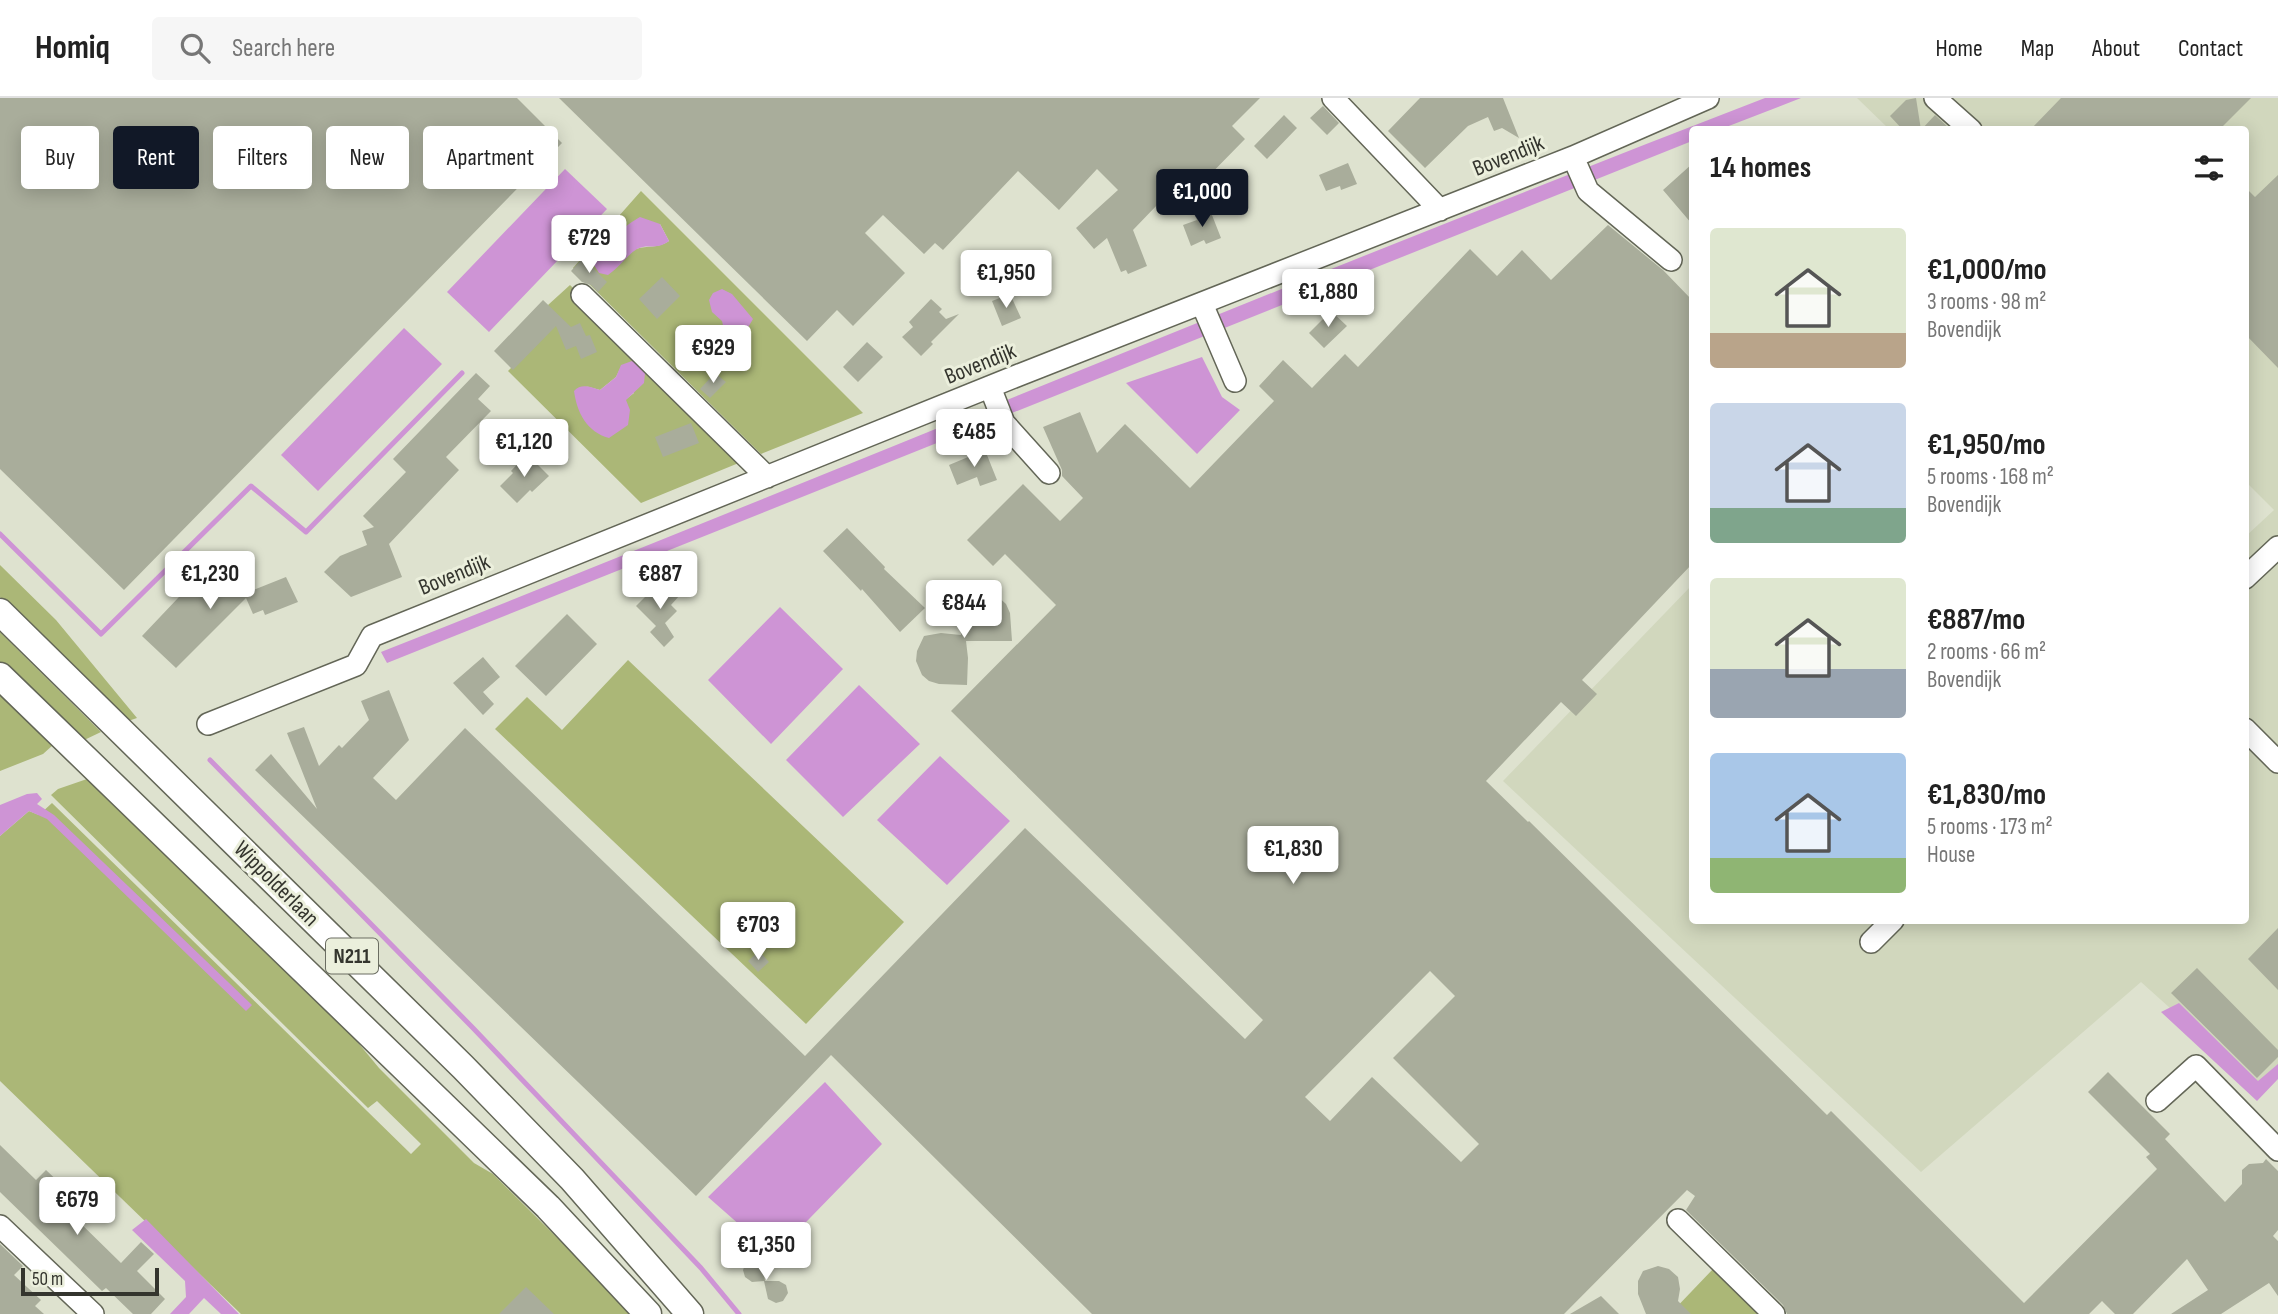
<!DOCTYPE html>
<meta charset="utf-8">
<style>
:root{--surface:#fff;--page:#f6f6f6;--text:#222;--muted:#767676;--line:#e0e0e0;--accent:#111827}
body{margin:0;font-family:"Sofia Sans Condensed",sans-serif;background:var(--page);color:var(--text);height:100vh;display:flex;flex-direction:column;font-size:26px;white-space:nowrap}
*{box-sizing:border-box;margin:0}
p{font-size:23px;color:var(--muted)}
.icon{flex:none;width:38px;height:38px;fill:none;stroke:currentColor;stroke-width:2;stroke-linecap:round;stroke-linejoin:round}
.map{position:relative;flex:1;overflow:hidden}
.panel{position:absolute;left:1689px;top:28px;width:560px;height:798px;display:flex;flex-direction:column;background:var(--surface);border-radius:7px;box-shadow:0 4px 18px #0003}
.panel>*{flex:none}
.guide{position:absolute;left:21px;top:28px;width:665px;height:63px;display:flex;gap:14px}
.scale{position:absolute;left:21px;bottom:18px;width:138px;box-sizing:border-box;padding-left:7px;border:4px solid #34352e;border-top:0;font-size:19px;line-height:24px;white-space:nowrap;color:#34352e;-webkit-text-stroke:5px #ebefdc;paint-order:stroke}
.price{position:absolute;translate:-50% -60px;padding:0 16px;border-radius:7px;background:#fff;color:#222;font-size:23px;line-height:46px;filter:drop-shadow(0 2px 4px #0008)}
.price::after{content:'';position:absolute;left:50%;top:42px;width:21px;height:16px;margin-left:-10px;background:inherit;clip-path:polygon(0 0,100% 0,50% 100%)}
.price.current{background:var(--accent);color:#fff}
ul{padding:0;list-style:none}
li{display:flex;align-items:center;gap:21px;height:175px;padding:0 21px}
li span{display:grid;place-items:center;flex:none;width:196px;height:140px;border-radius:7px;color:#555}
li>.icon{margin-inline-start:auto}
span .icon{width:84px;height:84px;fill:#fffc;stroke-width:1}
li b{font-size:30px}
h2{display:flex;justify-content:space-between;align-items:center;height:84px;padding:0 21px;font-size:30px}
.tag{padding:0 24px;border-radius:7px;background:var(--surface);box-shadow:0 4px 18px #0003;font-size:24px;line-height:63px}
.tag.current{background:var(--accent);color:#fff}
header{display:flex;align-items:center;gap:42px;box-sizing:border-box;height:98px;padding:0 35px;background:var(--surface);border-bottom:2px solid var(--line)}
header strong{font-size:33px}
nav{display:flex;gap:38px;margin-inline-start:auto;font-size:24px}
.search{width:490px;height:63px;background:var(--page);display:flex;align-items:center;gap:18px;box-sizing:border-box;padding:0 24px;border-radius:7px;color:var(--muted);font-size:26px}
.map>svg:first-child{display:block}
</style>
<header>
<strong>Homiq</strong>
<div class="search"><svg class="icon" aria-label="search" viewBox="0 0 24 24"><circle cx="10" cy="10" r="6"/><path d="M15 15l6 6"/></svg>Search here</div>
<nav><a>Home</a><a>Map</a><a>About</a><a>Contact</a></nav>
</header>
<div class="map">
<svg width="2278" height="1216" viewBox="0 0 2278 1216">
<rect width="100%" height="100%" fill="#dee2cf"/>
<!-- built -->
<path fill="#d1d7bd" d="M1857 0H2278V972L2257 988 2141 884 1921 1074 1503 683 1692 487V822H2245V439L2274 412 2245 383V32L1889 31Z"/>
<!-- green -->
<path fill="#abb777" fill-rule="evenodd" d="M641 93 863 315 761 356 573 170ZM660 126 669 143C657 151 648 147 636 151Z
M570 187 746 362 641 405 508 273 554 227 548 207ZM620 271 634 295 625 302 585 288 600 292 616 279Z
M0 467 56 522 137 620 128 623 0 499Z
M0 534 101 634 80 644 0 565Z
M628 562 904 824 806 926 495 631 527 599 562 632Z
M0 595 53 647 43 656 0 673Z
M87 681 350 935 379 970 474 1065 493 1076 634 1216H241L0 983V738L29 713 39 717 52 705 411 1056 421 1046 377 1003 368 1010 51 697 58 691Z
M1713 1171 1759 1216H1670Z"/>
<!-- water -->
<path fill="#ce94d5" d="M1765 0H1801L1721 31 1692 32V43L387 565 381 554C843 371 1301 179 1765 0Z
M565 71 607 111 489 234 447 194Z
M640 119 660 126 669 143C655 153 648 145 637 151 628 156 620 169 608 177L599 175 594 167C599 149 624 128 640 119Z
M722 191 732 196 753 221 747 231 728 249 722 223 712 214 709 202 713 195Z
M404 230 442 266 318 393 281 357Z
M1202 259 1222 299 1240 312 1197 356 1126 285Z
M632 263 641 267 645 275 644 285 626 302 630 312 628 327 609 340C587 334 577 315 574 293 581 285 591 289 600 292L616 279 621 267Z
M780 509 843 571 771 646 708 582Z
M859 587 920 646 843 719 786 662Z
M940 658 1010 723 947 787 877 722Z
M37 695 42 701 37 706 54 717 252 907 246 913 47 721 29 713 0 738V707L27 696Z
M2179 905 2258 983 2278 966V981L2257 1003 2161 914Z
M825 984 882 1046 774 1157 708 1099Z
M146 1121 239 1216H221L204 1200 189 1216H170L186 1199 185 1183 132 1132Z"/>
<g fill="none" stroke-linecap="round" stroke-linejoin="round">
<!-- stream -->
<path stroke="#ce94d5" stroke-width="5" d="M0 436 101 536 251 388 306 434 462 275
M210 662 473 930 701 1170 739 1216"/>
</g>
<!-- building -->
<path fill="#a9ad9b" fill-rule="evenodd" d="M0 0H517L562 45 124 492 0 371Z
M559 0H1260L1232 28 1245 41 1197 90 1184 79 1133 132 1147 168 1128 176 1126 172 1121 174 1107 140 1094 151 1076 130 1118 92 1097 71 1059 112 1018 73 943 152 935 145 924 156 883 117 865 135 905 175 853 228 837 212 807 243Z
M1420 0H1503L1519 40 1502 30 1494 33 1488 19 1468 28 1425 70 1388 33Z
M1916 0 1921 32H1903L1890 18 1906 2Z
M2061 0H2251L2219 32H2030Z
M1323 8 1339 25 1327 37 1310 20Z
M1284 17 1297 30 1267 61 1254 48Z
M1935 17 1950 31 1921 32Z
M1348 65 1357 86 1341 92 1340 88 1326 93 1319 77Z
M1692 66V126L1663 92Z
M2278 77V270L2245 236V89L2255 99Z
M1210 112 1221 140 1206 146 1204 142 1191 148 1183 127 1197 122 1195 118Z
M1608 127 1663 172 1692 202V466L1582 582 1597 596 1576 618 1561 604 1486 683 1528 724 1529 723 1827 1017 1831 1013 2024 1205 2157 1071 2146 1059 2150 1056 2088 994 2108 974 2170 1036 2165 1041 2225 1104 2242 1086V1072L2249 1066 2263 1065 2266 1061 2278 1073V1132L2273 1138 2278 1143V1198L2269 1185 2221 1216H2171L2208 1192 2187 1161 2133 1216H2115L2102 1203 2089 1216H1787L1783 1207 1686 1112 1695 1098 1687 1092 1564 1216H1092L831 957 696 1098 255 672 271 656 317 711 287 635 304 629 319 668 339 647 342 650 369 622 361 603 389 592 409 642 373 680 396 702 465 630 805 958 1025 730 1245 941 1263 922 951 613 1056 507 1005 456 993 468 967 442 1023 386 1060 423 1083 400 1062 378V372L1043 329 1080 314 1097 355 1125 326 1190 390 1274 303 1259 288 1283 262 1312 290 1345 256 1358 269 1470 151 1497 178 1522 152 1551 182ZM1430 873 1455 898 1393 960 1479 1046 1461 1064 1372 979 1330 1023 1305 999Z
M583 160 607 184 598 194 591 187 582 184 571 173Z
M662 179 680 198 657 221 639 201Z
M1010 196 1021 220 1002 228 992 203Z
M931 201 942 211 939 214 946 221 959 216 931 244 933 246 921 258 902 239 913 229 909 224Z
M543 202 571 229 580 225 586 238 590 237 597 254 581 261 576 248 566 252 556 228 513 272 494 253Z
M1331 213 1347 228 1324 250 1309 235Z
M867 244 883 259 858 284 843 269Z
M476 275 490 288 478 301 491 313 446 359 459 372 389 446 402 479 351 499 324 474 340 458 367 447 362 433 374 429 363 418 406 374 393 361Z
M715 275 726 284 710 300 700 291Z
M691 325 699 345 663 359 655 339Z
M985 352 997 382 980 388 977 379 957 387 949 367Z
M527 356 549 378 532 394 530 392 517 405 500 388 513 375 511 373Z
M847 430 885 469 884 471 925 510 900 534 862 491 861 493 823 453Z
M214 462 248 494 286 479 298 504 265 517 263 512 253 516 246 500 176 570 142 538Z
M667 484 680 497 671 507 677 513 665 525 674 539 664 549 650 534 656 528 636 508 654 490 658 494Z
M980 495 995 496 1006 506 1010 515 1012 543H966L968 560 967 587 939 586 929 583 922 577 916 563 917 553 924 538 941 535 961 537 960 517 963 509 968 501Z
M567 516 597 546 546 598 515 568Z
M483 559 500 579 483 594 494 606 483 617 453 585Z
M2278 830V892L2248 861Z
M759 853 769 864 758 874 748 863Z
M2197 870 2278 952V959L2257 980 2171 895Z
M0 1047 36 1082 46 1072 65 1090 61 1093 80 1111 73 1118 121 1165 141 1144 154 1156 137 1173 165 1201 151 1216H133L106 1190 102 1193 0 1094Z
M0 1146 23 1168 14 1177 41 1202 35 1208 44 1216H0Z
M756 1162 763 1166 765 1183H779L786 1187 788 1195 783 1203 776 1205 768 1201 764 1183 752 1184 745 1179 743 1172 745 1167Z
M1658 1168 1669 1171 1678 1179 1680 1191 1678 1203 1691 1216H1646L1638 1196V1183L1643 1173Z
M526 1189 554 1216H499Z
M1601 1198 1619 1216H1570Z"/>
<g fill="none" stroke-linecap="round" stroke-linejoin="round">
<defs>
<path id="minor" d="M1333 0 1440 112
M1935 0 1971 32
M1573 59 1588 93 1671 162
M582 197 767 379
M1202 206 1235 283
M990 289 1004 325 1049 375
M2245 480 2278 449
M208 626 356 567 372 538 1019 277 1573 59 1708 0
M2245 631 2278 664
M1871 844 1893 822
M2157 1003 2196 968 2278 1052
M1678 1122 1774 1216
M0 1128 93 1216"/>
<path id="major" d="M0 514 463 969 572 1081 690 1216
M0 578 548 1109 648 1216"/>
</defs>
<!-- minor casing -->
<use href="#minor" stroke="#636657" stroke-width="24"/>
<!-- major casing -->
<use href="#major" stroke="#636657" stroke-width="29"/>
<!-- minor -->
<use href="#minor" stroke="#fff" stroke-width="21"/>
<!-- major -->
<use href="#major" stroke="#fff" stroke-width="26"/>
</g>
<g text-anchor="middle" stroke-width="6" stroke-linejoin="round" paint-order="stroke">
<!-- shield labels -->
<rect fill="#ebefdc" stroke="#6b6d62" stroke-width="2" x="326" y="840.5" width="52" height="35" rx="5"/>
<g font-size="21" font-weight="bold" fill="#34352e">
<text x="352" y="865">N211</text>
</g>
<!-- street labels -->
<g font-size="23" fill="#34352e" stroke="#ebefdc">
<text transform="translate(1508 57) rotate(-22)" y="8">Bovendijk</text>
<text transform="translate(980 265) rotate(-22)" y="8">Bovendijk</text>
<text transform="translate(454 476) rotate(-22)" y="8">Bovendijk</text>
<text transform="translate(277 785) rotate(45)" y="8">Wippolderlaan</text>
</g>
</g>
</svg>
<div class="scale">50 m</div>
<b class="price current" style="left:1202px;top:131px">€1,000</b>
<b class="price" style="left:589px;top:177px">€729</b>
<b class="price" style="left:1006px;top:212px">€1,950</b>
<b class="price" style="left:1328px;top:231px">€1,880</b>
<b class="price" style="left:713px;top:287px">€929</b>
<b class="price" style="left:974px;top:371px">€485</b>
<b class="price" style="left:524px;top:381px">€1,120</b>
<b class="price" style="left:210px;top:513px">€1,230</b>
<b class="price" style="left:660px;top:513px">€887</b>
<b class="price" style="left:964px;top:542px">€844</b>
<b class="price" style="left:1293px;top:788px">€1,830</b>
<b class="price" style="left:758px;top:864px">€703</b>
<b class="price" style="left:77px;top:1139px">€679</b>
<b class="price" style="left:766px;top:1184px">€1,350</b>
<div class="guide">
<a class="tag">Buy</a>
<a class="tag current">Rent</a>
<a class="tag">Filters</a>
<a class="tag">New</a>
<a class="tag">Apartment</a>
</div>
<section class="panel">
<h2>14 homes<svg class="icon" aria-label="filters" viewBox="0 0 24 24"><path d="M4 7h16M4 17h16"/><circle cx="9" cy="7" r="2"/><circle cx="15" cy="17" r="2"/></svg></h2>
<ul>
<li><span style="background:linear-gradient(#dfe7d0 75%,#b9a48a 0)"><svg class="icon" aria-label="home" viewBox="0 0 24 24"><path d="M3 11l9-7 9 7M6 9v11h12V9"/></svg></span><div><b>€1,000/mo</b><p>3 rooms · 98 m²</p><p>Bovendijk</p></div></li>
<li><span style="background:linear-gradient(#c9d6e8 75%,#7fa58c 0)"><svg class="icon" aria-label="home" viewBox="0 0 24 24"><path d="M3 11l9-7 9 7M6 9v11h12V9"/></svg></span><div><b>€1,950/mo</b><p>5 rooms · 168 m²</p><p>Bovendijk</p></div></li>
<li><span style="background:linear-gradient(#dfe7d0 65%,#9aa5b1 0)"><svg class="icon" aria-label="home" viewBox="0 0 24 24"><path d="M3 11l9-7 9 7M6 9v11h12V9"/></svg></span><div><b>€887/mo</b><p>2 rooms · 66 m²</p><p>Bovendijk</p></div></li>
<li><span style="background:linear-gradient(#a9c7e8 75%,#8fb573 0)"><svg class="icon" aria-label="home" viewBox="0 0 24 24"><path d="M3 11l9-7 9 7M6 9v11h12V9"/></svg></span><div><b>€1,830/mo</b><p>5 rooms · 173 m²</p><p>House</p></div></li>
</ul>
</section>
</div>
